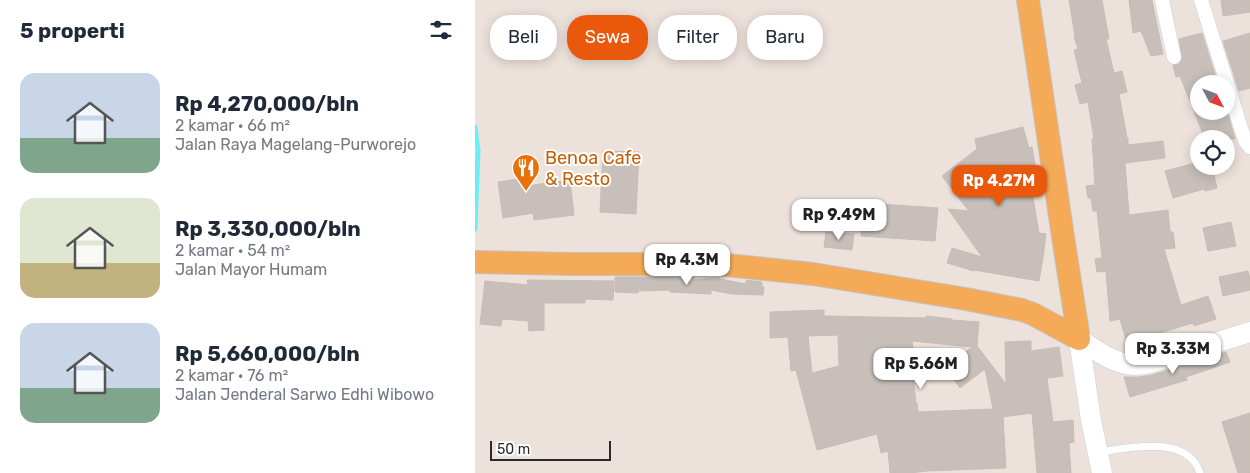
<!DOCTYPE html>
<html lang="id">
<meta charset="utf-8">
<style>
:root{--surface:#fff;--page:#f6f6f7;--text:#1f2937;--muted:#747a83;--accent:#ea580c}
body{margin:0;font-family:Rubik,sans-serif;background:var(--page);color:var(--text);height:100vh;display:flex;flex-direction:column;font-size:19px;white-space:nowrap}
*{box-sizing:border-box;margin:0}
p{font-size:16px;color:var(--muted)}
.icon{flex:none;width:28px;height:28px;fill:none;stroke:currentColor;stroke-width:2;stroke-linecap:round;stroke-linejoin:round}
.map{position:relative;flex:1;overflow:hidden}
.sheet{display:flex;flex-direction:column;background:var(--surface);width:475px}
.sheet>*{flex:none}
.hud{position:absolute;left:15px;top:15px;width:475px;height:45px;display:flex;gap:10px}
.needle{width:32px;rotate:131deg}
.tools{position:absolute;left:715px;top:75px;display:grid;gap:10px}
.tools a{display:grid;place-items:center;width:45px;height:45px;border-radius:50%;background:var(--surface);box-shadow:0 2px 12px #0003;font-size:25px}
.scale{position:absolute;left:15px;bottom:12px;width:121px;box-sizing:border-box;padding-left:5px;border:2px solid #2a2a2a;border-top:0;font-size:14px;line-height:18px;white-space:nowrap;color:#2a2a2a;-webkit-text-stroke:4px #fff;paint-order:stroke}
.price{position:absolute;translate:-50% -42px;padding:0 11px;border-radius:10px;background:#fff;color:#222;font-size:16px;line-height:32px;filter:drop-shadow(0 1px 2px #0008)}
.price::after{content:'';position:absolute;left:50%;top:30px;width:15px;height:11px;margin-left:-8px;background:inherit;clip-path:polygon(0 0,100% 0,50% 100%)}
.price.on{background:var(--accent);color:#fff}
ul{padding:0;list-style:none}
li{display:flex;align-items:center;gap:15px;height:125px;padding:0 20px}
li span{display:grid;place-items:center;flex:none;width:140px;height:100px;border-radius:15px;color:#555}
li>.icon{margin-inline-start:auto}
span .icon{width:60px;height:60px;fill:#fffc;stroke-width:1}
li b{font-size:21px}
h2{display:flex;justify-content:space-between;align-items:center;height:60px;padding:0 20px;font-size:21px}
.pill{padding:0 18px;border-radius:20px;background:var(--surface);box-shadow:0 2px 12px #0003;font-size:18px;line-height:45px}
.pill.on{background:var(--accent);color:#fff}
main{display:flex;flex:1;min-height:0}
.map>svg:first-child{display:block}
</style>
<main>
<section class="sheet">
<h2>5 properti<svg class="icon" aria-label="filters" viewBox="0 0 24 24"><path d="M4 7h16M4 17h16"/><circle cx="9" cy="7" r="2"/><circle cx="15" cy="17" r="2"/></svg></h2>
<ul>
<li><span style="background:linear-gradient(#c9d6e8 65%,#7fa58c 0)"><svg class="icon" aria-label="home" viewBox="0 0 24 24"><path d="M3 11l9-7 9 7M6 9v11h12V9"/></svg></span><div><b>Rp 4,270,000/bln</b><p>2 kamar · 66 m²</p><p>Jalan Raya Magelang-Purworejo</p></div></li>
<li><span style="background:linear-gradient(#dfe7d0 65%,#c2b280 0)"><svg class="icon" aria-label="home" viewBox="0 0 24 24"><path d="M3 11l9-7 9 7M6 9v11h12V9"/></svg></span><div><b>Rp 3,330,000/bln</b><p>2 kamar · 54 m²</p><p>Jalan Mayor Humam</p></div></li>
<li><span style="background:linear-gradient(#c9d6e8 65%,#7fa58c 0)"><svg class="icon" aria-label="home" viewBox="0 0 24 24"><path d="M3 11l9-7 9 7M6 9v11h12V9"/></svg></span><div><b>Rp 5,660,000/bln</b><p>2 kamar · 76 m²</p><p>Jalan Jenderal Sarwo Edhi Wibowo</p></div></li>
</ul>
</section>
<div class="map">
<svg width="775" height="473" viewBox="0 0 775 473">
<rect width="100%" height="100%" fill="#ede1db"/>
<g fill="none" stroke-linecap="round" stroke-linejoin="round">
<!-- stream -->
<path stroke="#6beff2" stroke-width="5" d="M0 127 3 150 0 229"/>
</g>
<!-- building -->
<path fill="#c8bfbb" stroke="#c8bdb5" fill-rule="evenodd" d="M594 0H627L634 39H631L639 73 647 71 652 92 644 94 652 138H653V145L688 141 690 158 650 163 654 215 693 210 695 232H698L700 248 689 249 706 305 733 296 741 319 719 326 718 323 652 343 645 319 635 321 631 271 622 272 620 259 627 258 622 211H618L616 198H613L611 186 620 185 617 139H619L613 102 605 104 600 85 607 83 599 50 603 49 599 37 600 36Z
M654 0H677L688 54 676 56 666 31 658 33Z
M746 0H775V12L748 16Z
M727 33 743 84H724V111H752L760 139H730L705 76 701 77 698 65 704 64 707 59 704 39Z
M775 33V88L764 91 748 41Z
M548 127 554 148 557 147 560 164 562 185 556 186 564 233 571 234 568 258 564 281 499 270V271L472 263 477 248 507 257 473 209 494 211 467 176 502 149 500 139Z
M128 151 164 152 161 214 125 212Z
M724 162V166H737L742 188 730 191 729 189 698 198 690 171Z
M50 178 51 186 95 180 99 215 59 220 58 213 28 218 23 182Z
M389 203 463 208 460 241 386 236Z
M756 222 761 246 733 251 728 228Z
M351 232 379 234 377 250 349 247Z
M773 271 775 279V290L748 296 744 277Z
M140 277H219L218 280 240 278 271 284V280L287 282V287H289L288 295 257 294 236 290V294L195 292V290L163 291V293L140 292Z
M52 280 139 281 138 300 110 299V303H69V330L54 331 53 321 27 319 26 326 5 324 10 281 53 285Z
M349 310V316L451 318V316L477 319 476 320 504 322 502 346 531 384 530 342 556 341V351L584 347 588 376 572 378 578 422 598 420 599 442 594 443 596 473H562L557 413 528 417 531 468 452 471 435 473H415L413 451 406 453 402 434 342 450 321 370 316 371 313 337 295 338V312ZM363 335 364 366 337 373 333 336ZM437 341 497 347 470 368 485 388 510 369 518 409 443 412 442 403H441L437 368H441Z
M751 352 755 362 711 377 712 380 655 397 649 377H664L677 375Z
M775 413V473H763L747 422Z"/>
<g fill="none" stroke-linecap="round" stroke-linejoin="round">
<defs>
<path id="lane" d="M625 452C654 448 713 434 725 473"/>
<path id="street" d="M687 0 699 57
M726 0 770 141 775 147"/>
<path id="secondary" d="M604 339C621 350 638 364 659 365 665 365 670 364 675 363L775 332
M604 339 616 420 627 473"/>
<path id="primary" d="M553 0 590 250 604 339
M0 262 97 264H242L338 274 491 299 547 310 558 314 604 339"/>
</defs>
<!-- lane casing -->
<use href="#lane" stroke="#cad2dc" stroke-width="8"/>
<!-- street casing -->
<use href="#street" stroke="#cad2dc" stroke-width="15"/>
<!-- secondary casing -->
<use href="#secondary" stroke="#cad2dc" stroke-width="21"/>
<!-- primary casing -->
<use href="#primary" stroke="#c3c3c3" stroke-width="24"/>
<!-- lane -->
<use href="#lane" stroke="#fff" stroke-width="7"/>
<!-- street -->
<use href="#street" stroke="#fff" stroke-width="14"/>
<!-- secondary -->
<use href="#secondary" stroke="#fff" stroke-width="20"/>
<!-- primary -->
<use href="#primary" stroke="#f5aa58" stroke-width="22"/>
</g>
<!-- icons -->
<defs>
<symbol id="restaurant-pin" viewBox="-11 -11 22 30"><path d="M0 17L-7.5 6A9.5 9.5 0 1 1 7.5 6Z" fill="#e8710a" stroke="#fff"/><path d="M-5-6h1v4h1v-4h1v4h1v-4h1v5L-1.5 .5V6h-2V.5L-5-1ZM5-6V6H3V1.5H1.5Q1.5-4 5-6Z" fill="#fff"/></symbol>
</defs>
<g fill-rule="evenodd">
<use href="#restaurant-pin" x="35" y="152" width="32" height="43"/>
</g>
<g text-anchor="middle" stroke-width="4" stroke-linejoin="round" paint-order="stroke">
<!-- food labels -->
<g font-size="18" fill="#c56008" stroke="#fff" text-anchor="start">
<text x="70" y="164">Benoa Cafe<tspan x="70" dy="21">&amp; Resto</tspan></text>
</g>
</g>
</svg>
<div class="tools">
<a><svg class="needle" viewBox="-14 -14 28 28"><path d="M0-13l5 13h-10z" fill="#e53935"/><path d="M0 13l5-13h-10z" fill="#747a83"/></svg></a>
<a><svg class="icon" aria-label="locate" viewBox="0 0 24 24"><circle cx="12" cy="12" r="6"/><path d="M12 2v4M12 18v4M2 12h4M18 12h4"/></svg></a>
</div>
<div class="scale">50 m</div>
<b class="price on" style="left:524px;top:207px">Rp 4.27M</b>
<b class="price" style="left:364px;top:241px">Rp 9.49M</b>
<b class="price" style="left:212px;top:286px">Rp 4.3M</b>
<b class="price" style="left:698px;top:375px">Rp 3.33M</b>
<b class="price" style="left:446px;top:390px">Rp 5.66M</b>
<div class="hud">
<a class="pill">Beli</a>
<a class="pill on">Sewa</a>
<a class="pill">Filter</a>
<a class="pill">Baru</a>
</div>
</div>
</main>
